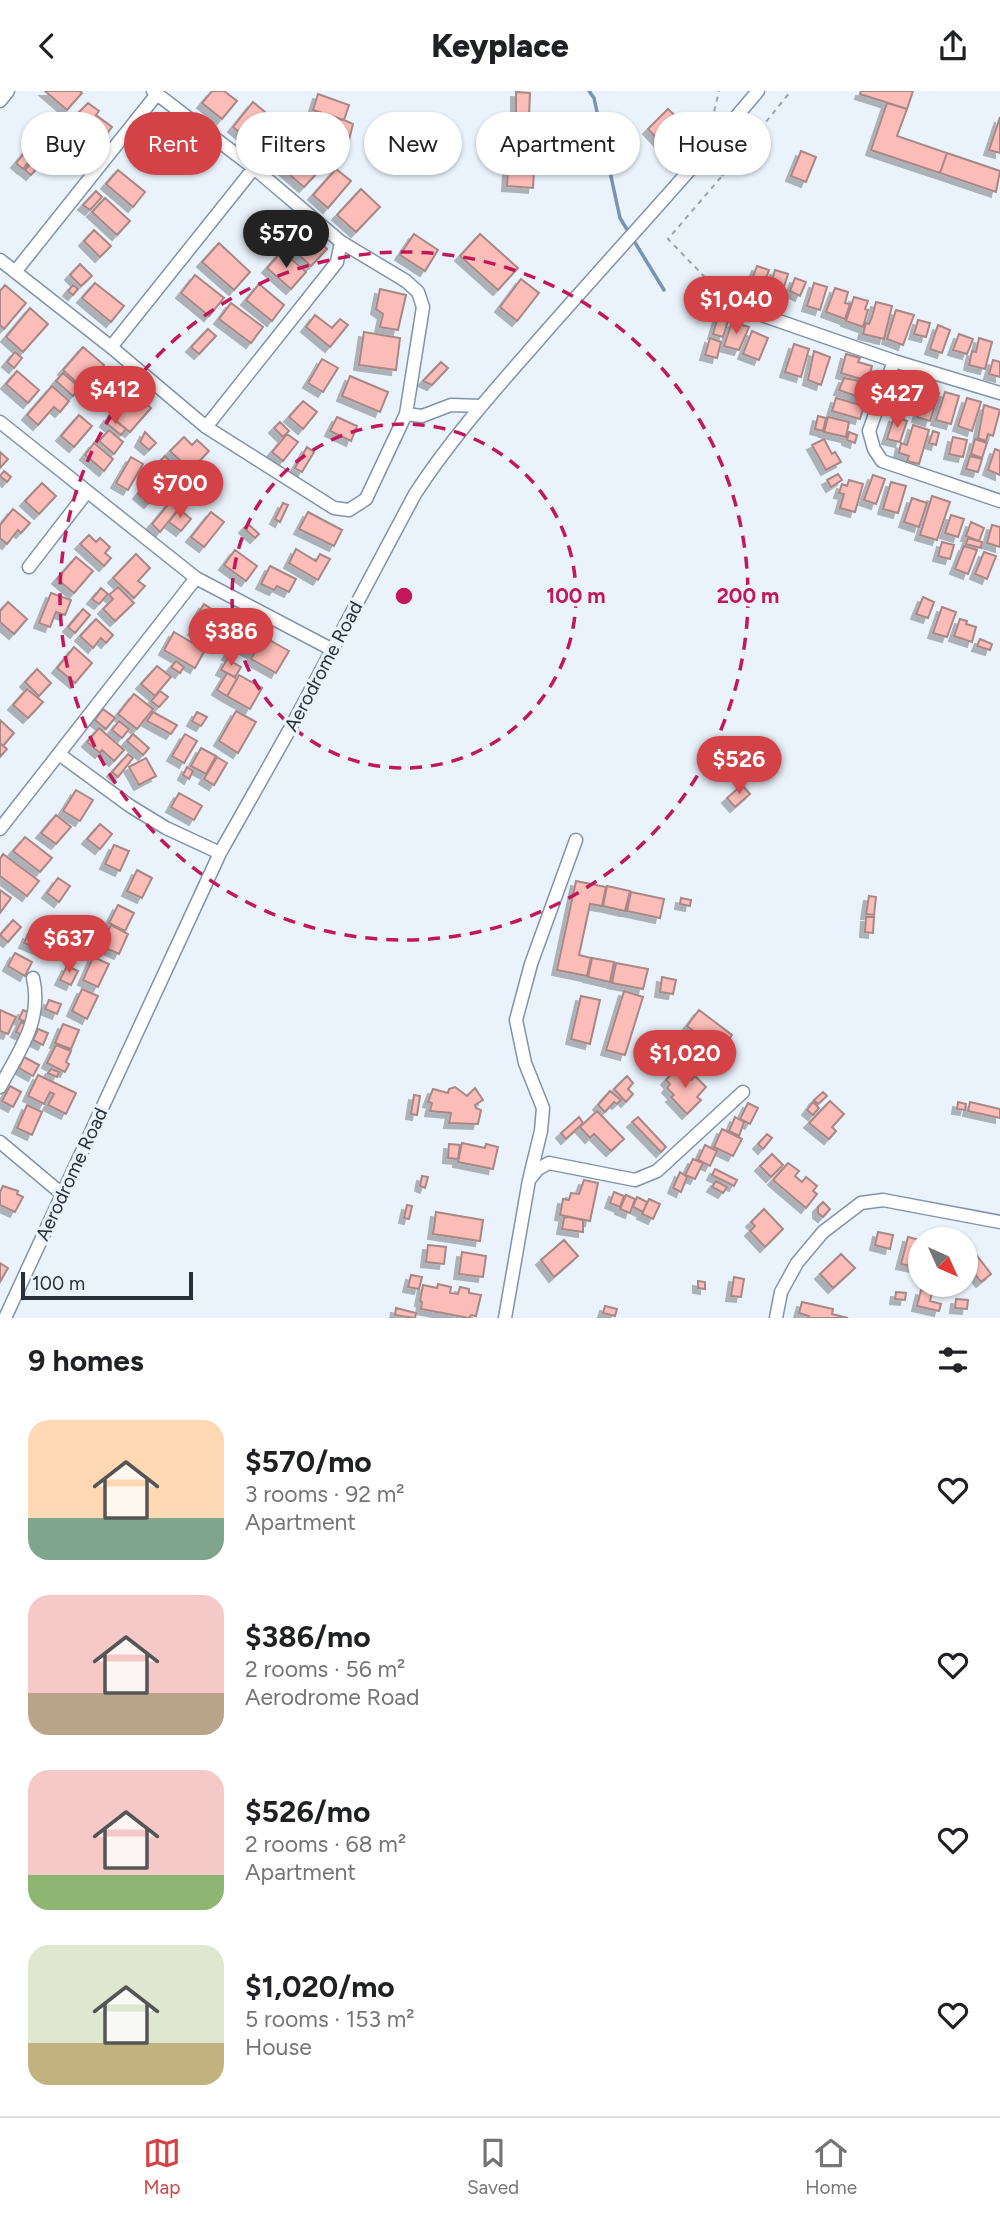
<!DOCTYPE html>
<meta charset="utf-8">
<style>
:root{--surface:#fff;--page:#f6f6f6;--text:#202124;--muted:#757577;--line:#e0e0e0;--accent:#d24246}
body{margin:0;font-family:Figtree,sans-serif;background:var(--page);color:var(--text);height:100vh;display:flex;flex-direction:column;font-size:26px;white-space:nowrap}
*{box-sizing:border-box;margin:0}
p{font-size:23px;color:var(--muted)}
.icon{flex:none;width:38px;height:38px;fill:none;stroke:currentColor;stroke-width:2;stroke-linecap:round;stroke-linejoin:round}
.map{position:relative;height:1227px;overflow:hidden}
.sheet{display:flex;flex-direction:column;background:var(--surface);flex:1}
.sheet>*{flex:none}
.banner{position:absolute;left:21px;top:21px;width:959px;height:63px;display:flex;gap:14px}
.needle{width:46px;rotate:135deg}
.controls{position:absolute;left:908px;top:1136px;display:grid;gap:14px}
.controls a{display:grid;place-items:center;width:70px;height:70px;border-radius:50%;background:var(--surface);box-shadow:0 2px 5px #0004;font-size:35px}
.scale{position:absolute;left:21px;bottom:18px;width:172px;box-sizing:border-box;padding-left:7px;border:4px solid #282f38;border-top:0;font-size:19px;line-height:24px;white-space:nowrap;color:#282f38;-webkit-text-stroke:5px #eaf2fb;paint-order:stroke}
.price{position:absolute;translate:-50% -60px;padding:0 16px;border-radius:24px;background:var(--accent);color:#fff;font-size:23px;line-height:46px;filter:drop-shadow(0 2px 4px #0008)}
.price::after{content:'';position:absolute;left:50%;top:42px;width:21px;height:16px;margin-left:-10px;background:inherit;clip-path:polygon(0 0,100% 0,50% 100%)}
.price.selected{background:#222;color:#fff}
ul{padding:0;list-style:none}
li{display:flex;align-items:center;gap:21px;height:175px;padding:0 28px}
li span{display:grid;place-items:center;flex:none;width:196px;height:140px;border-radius:21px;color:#555}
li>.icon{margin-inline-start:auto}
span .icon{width:84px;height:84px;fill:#fffc;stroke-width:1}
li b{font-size:30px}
h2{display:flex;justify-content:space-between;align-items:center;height:84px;padding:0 28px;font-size:30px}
.chip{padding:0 24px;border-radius:32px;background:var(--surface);box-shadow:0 2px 5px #0004;font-size:24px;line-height:63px}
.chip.selected{background:var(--accent);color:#fff}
header{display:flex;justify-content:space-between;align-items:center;height:91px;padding:0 28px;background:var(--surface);font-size:32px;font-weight:800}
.tabs{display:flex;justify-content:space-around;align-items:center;height:98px;border-top:2px solid var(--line);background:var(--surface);font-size:19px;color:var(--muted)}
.tabs a{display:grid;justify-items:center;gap:4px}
.tabs .selected{color:var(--accent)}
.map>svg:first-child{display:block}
</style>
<header><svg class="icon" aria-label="back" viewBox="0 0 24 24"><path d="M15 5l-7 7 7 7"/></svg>Keyplace<svg class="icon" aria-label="share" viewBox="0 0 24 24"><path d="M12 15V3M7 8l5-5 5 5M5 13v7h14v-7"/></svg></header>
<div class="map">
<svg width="1000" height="1227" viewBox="0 0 1000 1227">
<defs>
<filter id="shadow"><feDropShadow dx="-5" dy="5" stdDeviation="0" flood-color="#0004"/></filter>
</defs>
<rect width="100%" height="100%" fill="#eaf2fb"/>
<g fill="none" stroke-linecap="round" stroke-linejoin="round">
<!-- stream -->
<path stroke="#7794b5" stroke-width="3.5" d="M589 0 594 7 620 127 664 199"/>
</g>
<!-- building -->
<path fill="#fcbcb7" stroke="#a78886" stroke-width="2" filter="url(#shadow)" d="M45 0H80L82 2 67 19Z
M212 0H224L237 10 222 28 202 12Z
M861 0H913L907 18 860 3Z
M516 1 530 2 529 26H516Z
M318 3 349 14 344 29 313 19Z
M253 11 265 21 245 46 233 36Z
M88 12 99 20 96 24 112 36 102 49 73 27Z
M887 12 907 18 897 45 947 62 940 82 871 59Z
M668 18 684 33 663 54 648 38Z
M169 24 194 45 175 68 149 47Z
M320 26 344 29 353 33 349 49 316 41Z
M1000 26V62L989 59Z
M69 27 81 37 71 48 59 37Z
M52 34 58 38 50 48 44 44Z
M270 35 292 54 274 73 253 55Z
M35 49 42 55 23 78 16 72Z
M305 49 325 65 319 80 299 62Z
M45 56 51 61 31 84 25 79Z
M801 60 816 66 806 91 791 85Z
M509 61 535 62 533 97 507 95Z
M299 62 319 80 304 96 284 79Z
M947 62 1000 80 996 101 940 82Z
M336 78 351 90 328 117 313 104Z
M118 79 145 101 133 116 106 93Z
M361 98 380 116 356 141 337 124Z
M96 100 102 106 90 119 83 114Z
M105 107 130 130 117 144 92 121Z
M292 136 306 149 312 144 327 158 311 175 281 148Z
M94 139 111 155 100 166 84 150Z
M414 143 438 159 425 180 400 164Z
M480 143 518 177 498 199 460 165Z
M219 152 250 181 234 199 202 171Z
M282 160 306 181 291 198 267 177Z
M80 173 92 185 81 195 70 184Z
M757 175 769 179 760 203 748 199Z
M775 179 788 183 783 199 770 195Z
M195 184 224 207 209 225 181 202Z
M795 187 806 191 800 205 790 200Z
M521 188 539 202 517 230 500 216Z
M95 192 124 215 111 231 82 207Z
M814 192 827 196 820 219 807 215Z
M259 193 284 214 272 230 246 209Z
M5 194 26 212 4 238 0 234V200Z
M73 194 78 198 73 204 68 200Z
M835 197 848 201 845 212 850 213 845 228 826 221Z
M380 198 406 204 398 239 380 236 383 223 376 218Z
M854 206 868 210 865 218 868 219 863 236 846 230Z
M876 211 892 215 884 248 863 243 866 232 869 233 872 226Z
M231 212 263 236 251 252 219 228Z
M30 217 48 233 23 261 6 246Z
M720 219 730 223 723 246 713 243Z
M896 219 914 224 903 254 887 248Z
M315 224 332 237 340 228 348 234 330 256 306 236Z
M918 229 930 232 926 246 914 243Z
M732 231 749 236 739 259 724 255Z
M938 234 950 239 942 262 930 258Z
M208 238 216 245 199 263 191 256Z
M752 240 768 247 759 269 743 263Z
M364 241 400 247 396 279 359 274Z
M959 243 973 248 967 263 953 259Z
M710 247 721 251 717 267 705 264Z
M979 247 992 251 985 278 969 274 972 260 976 261Z
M794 253 809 258 801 286 785 281Z
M83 256 104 274 84 298 63 279Z
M814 260 830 266 821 294 808 289Z
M15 261 22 267 14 277 7 271Z
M846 263 860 267 858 271 872 275 868 290 841 282Z
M322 268 338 277 323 301 308 292Z
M993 269 1000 271V286L989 283Z
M441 271 448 277 432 294 423 290Z
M17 280 39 299 28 312 6 293Z
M63 282 80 297 73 305 56 290Z
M350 285 388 301 380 321 342 305Z
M844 287 869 292 864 308 839 299Z
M905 291 918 295 909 322 897 317Z
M52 295 69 310 60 321 54 316 38 334 27 324Z
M925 298 939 302 930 330 917 326Z
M945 301 959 305 951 333 936 329Z
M136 304 151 317 130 341 115 329Z
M836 307 864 315 860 328 832 320Z
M967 307 981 311 972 340 958 335Z
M303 310 317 321 303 338 289 326Z
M984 314 1000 319 993 345 988 343 986 350 978 347Z
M79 324 92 335 74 356 61 345Z
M109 325 126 338 121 344 105 331Z
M818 325 826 327 823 340 815 338Z
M337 326 357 335 351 350 330 340Z
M828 326 849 331 846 346 824 341Z
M894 326 907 330 900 351 887 348Z
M280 331 289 340 283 346 274 337Z
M913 334 929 339 919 373 907 370 909 365 899 362 901 352 907 354Z
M109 339 123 351 114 363 99 350Z
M933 340 939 342 936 354 929 352Z
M145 341 156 352 149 359 140 351Z
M849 341 857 344 855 352 847 349Z
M287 343 298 351 283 370 272 361Z
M184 346 192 354 197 349 209 360 188 382 194 387 186 395 160 370 165 365 178 378 183 372 170 360Z
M953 346 967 349 963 366 949 363Z
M824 348 832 363 835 361 841 371 826 379 812 354Z
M975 348 987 352 982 367 971 363Z
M94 352 113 368 104 380 85 364Z
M307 356 314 361 302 381 295 377Z
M995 358 1000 360V384L988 379Z
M0 361 8 368 0 377Z
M970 365 982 368 978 381 966 378Z
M131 366 143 373 128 399 116 392Z
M4 380 11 386 7 391 0 385Z
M838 383 842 389 831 396 827 389Z
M873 384 885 388 876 413 864 409Z
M152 385 164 395 149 412 138 403Z
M849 389 863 393 855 421 840 417 844 403 839 402 842 393 847 395Z
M891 391 906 395 898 422 883 418Z
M42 392 56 405 39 423 25 410Z
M176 404 184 411 160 441 152 433Z
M932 405 950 411 937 449 920 444Z
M912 407 927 412 919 436 904 431Z
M283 412 288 414 280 431 275 428Z
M13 418 30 432 21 442 18 439 7 453 0 447V434Z
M179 418 191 428 181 440 169 431Z
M211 421 224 431 204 456 191 446Z
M308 421 342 439 334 455 299 438Z
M951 424 964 428 958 446 945 442Z
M971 431 984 437 979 450 966 445Z
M248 433 259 443 255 447 244 437Z
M992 434 1000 436V456L987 452Z
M89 444 96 451 100 447 110 456 105 462 111 467 104 475 80 453Z
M968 447 982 451 981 457 966 453Z
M942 451 954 454 950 468 938 465Z
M964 455 977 459 968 483 955 478Z
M296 458 316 470 320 463 330 468 318 489 289 472Z
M235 459 257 475 246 490 224 474Z
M984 461 996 465 987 488 975 483Z
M136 463 150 477 138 490 145 495 134 507 113 487Z
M76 466 93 480 74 502 57 488Z
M270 475 296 488 289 501 277 495 274 499 261 493Z
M118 496 134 512 115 530 103 518 113 508 109 504Z
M101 497 108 503 99 513 92 508Z
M51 502 71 509 65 524 56 521 50 536 39 532Z
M923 506 934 511 928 527 916 523Z
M8 511 27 528 14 543 0 531V520Z
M204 513 222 525 207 548 193 539 202 526 198 523Z
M942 516 956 521 947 546 933 542Z
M83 518 90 524 75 542 68 536Z
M96 528 113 544 106 552 101 547 93 557 80 545Z
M960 528 967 530 966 533 976 536 972 551 954 545Z
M174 541 205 559 195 577 164 559Z
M240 543 244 545 232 567 227 564Z
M249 545 260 552 253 563 243 557Z
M264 546 289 560 276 582 251 568Z
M980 548 992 553 990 559 977 555Z
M74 556 92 572 75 592 57 577Z
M227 568 241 576 235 586 221 579Z
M176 570 184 576 180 582 171 576Z
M157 575 171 586 155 605 141 593Z
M37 578 51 592 39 605 25 591Z
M227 582 237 588 227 605 217 599Z
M239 584 262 597 250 618 227 605Z
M27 598 43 611 28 627 13 614Z
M160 600 168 606 159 616 151 610Z
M134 603 153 618 137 638 118 623Z
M103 618 115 627 106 638 95 629Z
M236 620 256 631 238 662 219 650Z
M153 621 177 634 171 643 147 630Z
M197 621 207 626 201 635 192 630Z
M0 629 14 642 3 655 0 652Z
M119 630 129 638 122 647 112 639Z
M99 637 124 659 114 670 102 659 100 662 87 651Z
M133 643 149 657 143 664 127 650Z
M185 643 197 650 184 672 172 665Z
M0 652 7 658 0 666Z
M201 657 216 665 206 683 191 675Z
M128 663 133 667 118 686 112 681Z
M217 666 227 672 214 694 204 688Z
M146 667 156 685 139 694 129 676Z
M187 676 193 680 189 688 183 684Z
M742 694 750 703 735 716 727 707Z
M76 699 93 709 80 730 63 720Z
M179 702 202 715 194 729 171 716Z
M56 724 71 736 56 753 41 742Z
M100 733 112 743 100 758 87 748Z
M25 746 52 767 40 781 13 760Z
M114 754 129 760 120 780 105 773Z
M3 763 39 790 27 805 0 785V768Z
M137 779 152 787 142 807 127 800Z
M58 787 70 795 59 811 47 802Z
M576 790 606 796 602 815 590 813 579 864 591 867 587 885 557 879Z
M607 795 630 800 625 820 603 815Z
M0 799 11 807 0 822Z
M631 801 664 808 660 827 627 820Z
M869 805 876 806 874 824 866 823Z
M681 807 691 809 690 815 680 813Z
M118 814 134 822 125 840 109 832Z
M866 826H874L873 842 865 841Z
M13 829 21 836 8 851 0 844Z
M111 834 128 843 119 863 101 855Z
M46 838 55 842 46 861 24 852 28 843 41 849Z
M15 862 32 871 25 885 8 875Z
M93 866 109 873 98 896 83 889Z
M592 867 614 871 610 891 588 886Z
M616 872 648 878 643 898 612 892Z
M67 875 78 880 71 894 60 889Z
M662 886 676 889 673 903 660 901Z
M82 898 98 905 87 928 72 920Z
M624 900 643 906 625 964 606 959Z
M581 905 600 909 590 953 571 948Z
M49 909 61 913 57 923 45 918Z
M0 919 16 926 8 943 0 940Z
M23 919 32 923 28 932 19 928Z
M699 919 732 944 720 960 687 935Z
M21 931 27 934 22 944 16 941Z
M63 933 79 939 71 958 55 952Z
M38 938 48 942 43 954 33 949Z
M667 952 684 964 680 970 663 958Z
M56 954 71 960 66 971 69 973 65 981 47 972Z
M24 966 39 974 33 985 19 977Z
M678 976 691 989 695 985 706 996 697 1006 701 1009 687 1023 671 1006 674 1004 667 997 670 993 666 989Z
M51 978 59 981 57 986 48 982Z
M38 984 76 1002 66 1023 48 1014 54 1003 50 1001 44 1013 28 1005Z
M627 985 633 992 628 998 633 1003 626 1011 614 998Z
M10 995 21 1001 13 1016 2 1010Z
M455 996 467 1005 475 997 483 1009 475 1014 476 1017 481 1019 478 1033 449 1032 451 1022 430 1020 432 1012 428 1011 433 998 448 1002 449 998Z
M610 1000 621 1009 617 1013 614 1011 605 1021 598 1014Z
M823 1001 827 1005 818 1013 814 1009Z
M414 1004 420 1005 417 1024 411 1023Z
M830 1010 844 1023 832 1036 836 1040 829 1048 809 1032Z
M813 1011 819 1017 813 1024 807 1019Z
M958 1011 966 1013 965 1019 957 1018Z
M970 1011 1000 1018V1027L968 1020Z
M748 1012 758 1017 750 1033 740 1028Z
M27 1014 42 1021 32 1044 17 1037Z
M597 1020 624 1048 611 1060 594 1043 590 1047 580 1036Z
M579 1026 583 1032 566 1048 561 1042Z
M638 1026 666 1056 661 1061 632 1031Z
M735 1026 744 1031 739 1045 729 1040Z
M722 1038 742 1048 733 1065 714 1056Z
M767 1043 772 1047 763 1058 758 1053Z
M462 1052 485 1057 486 1053 498 1056 493 1078 458 1071Z
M449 1053 460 1054 458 1068 448 1067Z
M705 1054 717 1060 710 1075 698 1069Z
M772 1063 783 1074 771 1086 760 1075Z
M693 1068 703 1072 695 1088 685 1084Z
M788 1072 799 1080 795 1085 802 1091 806 1086 817 1095 813 1100 817 1103 806 1117 773 1089Z
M715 1078 737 1089 734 1095 712 1084Z
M680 1081 687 1086 681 1101 673 1097Z
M422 1085 428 1086 425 1097 420 1095Z
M584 1089 598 1092 590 1130 560 1124 563 1108 569 1109 571 1102 579 1103Z
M716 1090 727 1096 723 1102 712 1096Z
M3 1095 18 1100 17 1103 23 1106 15 1121 0 1114V1101Z
M614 1101 624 1105 620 1116 610 1112Z
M626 1104 635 1108 630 1122 620 1118Z
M637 1106 647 1111 643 1121 633 1116Z
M649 1108 660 1113 653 1128 642 1123Z
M823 1111 830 1118 823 1126 818 1122V1116Z
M407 1114 412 1115 409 1128 404 1127Z
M764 1118 783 1138 765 1156 750 1140 755 1135 751 1131Z
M436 1121 483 1129 480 1150 433 1143Z
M568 1126 583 1129V1141L562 1138 564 1127Z
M878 1141 893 1144 890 1158 875 1154Z
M908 1146 920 1149V1177L901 1173Z
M564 1149 578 1165 554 1186 541 1169Z
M428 1154 446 1156 444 1173 426 1171Z
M462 1161 486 1165 483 1186 459 1183Z
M975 1162 991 1183 981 1191 966 1171Z
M841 1163 855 1177 833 1197 820 1183Z
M0 1172 8 1177 0 1191Z
M411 1184 422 1186 419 1198 408 1196Z
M734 1186 744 1188 741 1206 731 1205Z
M698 1190 705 1191V1198L698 1197Z
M438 1193 451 1196 450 1202 458 1203 460 1196 469 1198V1202L481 1204 476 1225 471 1224 469 1227 421 1218 422 1211 420 1210 423 1194 437 1197Z
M921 1199 932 1202 930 1210 941 1213 939 1220 917 1215Z
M896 1201 906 1202 905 1209 895 1208Z
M956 1208 968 1209 967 1218 955 1217Z
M802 1211 833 1218 832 1223 848 1227H808L809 1225 799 1222Z
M605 1215 617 1218 615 1225 603 1222Z
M396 1217 416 1222 415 1227 395 1224Z"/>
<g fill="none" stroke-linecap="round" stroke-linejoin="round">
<defs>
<path id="minor" d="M153 0 254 77 341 151 337 171 206 336
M0 10 8 0
M0 169 111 256 206 336 334 417 349 419 366 408 406 323 423 216 418 201 406 190 341 151
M15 181 157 3
M733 214 894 270 1000 302
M111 256 254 77
M894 270 869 340 874 358 882 370 1000 410
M406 323 422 325 451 314 481 315
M0 331 196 487 331 558
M29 476 87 401
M59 663 130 715 166 737 220 762
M0 738 196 487
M0 996C19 960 43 929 33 887
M0 1051 62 1103
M530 1085 541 1040 543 1017 525 972 516 929 531 873 576 749
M5 1227 220 762 291 636 415 403C450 349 493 301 535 253 609 168 686 86 758 0
M505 1227 529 1089 538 1078 549 1072 635 1089 657 1080 743 1001
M776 1227 781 1201 797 1172 823 1141 861 1112 883 1109 1000 1131"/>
</defs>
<!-- minor casing -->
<use href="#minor" stroke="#8193a8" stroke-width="15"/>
<!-- path -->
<path stroke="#9ba3ac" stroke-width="2" stroke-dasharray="5 5" stroke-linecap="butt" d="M716 30 714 21 719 0
M715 68 722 85 668 148 723 205
M722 85 791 0"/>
<!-- minor -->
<use href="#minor" stroke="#fff" stroke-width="12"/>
</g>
<!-- distance rings -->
<g fill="none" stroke="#c2185b" stroke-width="3.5" stroke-dasharray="12 9">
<circle cx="404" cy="505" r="172"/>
<circle cx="404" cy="505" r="344"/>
</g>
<g text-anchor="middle" stroke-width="7" stroke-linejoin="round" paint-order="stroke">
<!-- street labels -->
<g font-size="19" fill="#282f38" stroke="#eaf2fb">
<text transform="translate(323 575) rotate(-62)" y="7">Aerodrome Road</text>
<text transform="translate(71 1083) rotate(-65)" y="7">Aerodrome Road</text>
</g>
</g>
<circle cx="404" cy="505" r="10" fill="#c2185b" stroke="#eaf2fb" stroke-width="3.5"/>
<g font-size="21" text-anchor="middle" font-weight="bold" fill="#c2185b" stroke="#eaf2fb" stroke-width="7" stroke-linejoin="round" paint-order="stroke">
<text x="576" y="512">100 m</text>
<text x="748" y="512">200 m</text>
</g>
</svg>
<div class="controls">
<a><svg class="needle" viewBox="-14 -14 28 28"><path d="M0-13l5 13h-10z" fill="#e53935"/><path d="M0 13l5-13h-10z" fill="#757577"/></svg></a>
</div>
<div class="scale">100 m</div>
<b class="price selected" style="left:286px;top:179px">$570</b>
<b class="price" style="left:736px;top:245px">$1,040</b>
<b class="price" style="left:115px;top:335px">$412</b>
<b class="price" style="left:897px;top:339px">$427</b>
<b class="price" style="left:180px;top:429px">$700</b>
<b class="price" style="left:231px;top:577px">$386</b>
<b class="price" style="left:739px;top:705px">$526</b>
<b class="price" style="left:69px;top:884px">$637</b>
<b class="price" style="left:685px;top:999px">$1,020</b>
<div class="banner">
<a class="chip">Buy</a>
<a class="chip selected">Rent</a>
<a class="chip">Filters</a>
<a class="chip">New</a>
<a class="chip">Apartment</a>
<a class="chip">House</a>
</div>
</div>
<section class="sheet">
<h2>9 homes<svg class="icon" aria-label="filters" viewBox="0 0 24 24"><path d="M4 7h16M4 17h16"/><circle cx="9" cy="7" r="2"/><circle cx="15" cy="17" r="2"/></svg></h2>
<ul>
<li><span style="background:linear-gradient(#ffd9b3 70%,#7fa58c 0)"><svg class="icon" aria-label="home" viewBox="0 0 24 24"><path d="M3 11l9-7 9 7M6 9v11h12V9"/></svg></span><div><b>$570/mo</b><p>3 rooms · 92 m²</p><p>Apartment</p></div><svg class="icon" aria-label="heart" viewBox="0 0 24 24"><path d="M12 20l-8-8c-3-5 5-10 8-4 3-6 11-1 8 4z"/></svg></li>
<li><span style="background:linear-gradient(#f6c9c9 70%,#b9a48a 0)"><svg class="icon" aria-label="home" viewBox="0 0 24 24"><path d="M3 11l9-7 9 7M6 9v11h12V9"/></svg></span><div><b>$386/mo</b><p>2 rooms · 56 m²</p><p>Aerodrome Road</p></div><svg class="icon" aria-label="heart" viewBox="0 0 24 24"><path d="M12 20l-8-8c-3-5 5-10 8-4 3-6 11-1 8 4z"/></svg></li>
<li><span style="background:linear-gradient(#f6c9c9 75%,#8fb573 0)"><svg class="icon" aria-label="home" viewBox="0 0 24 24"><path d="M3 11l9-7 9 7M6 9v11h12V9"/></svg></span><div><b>$526/mo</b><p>2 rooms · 68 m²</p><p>Apartment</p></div><svg class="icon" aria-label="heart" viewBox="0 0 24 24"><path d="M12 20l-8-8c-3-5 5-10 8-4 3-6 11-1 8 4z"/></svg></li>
<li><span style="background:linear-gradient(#dfe7d0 70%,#c2b280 0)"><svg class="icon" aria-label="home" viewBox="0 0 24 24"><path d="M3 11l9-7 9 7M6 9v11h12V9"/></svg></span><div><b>$1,020/mo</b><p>5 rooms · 153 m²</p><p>House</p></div><svg class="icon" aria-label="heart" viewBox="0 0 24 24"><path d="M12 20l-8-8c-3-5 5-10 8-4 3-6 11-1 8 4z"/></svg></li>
</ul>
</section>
<nav class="tabs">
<a class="selected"><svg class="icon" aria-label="map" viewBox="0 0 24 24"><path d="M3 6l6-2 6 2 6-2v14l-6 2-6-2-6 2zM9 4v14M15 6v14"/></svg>Map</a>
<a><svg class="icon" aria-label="saved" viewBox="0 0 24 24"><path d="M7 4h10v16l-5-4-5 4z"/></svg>Saved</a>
<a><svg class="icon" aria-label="home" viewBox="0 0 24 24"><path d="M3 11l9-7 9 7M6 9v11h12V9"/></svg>Home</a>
</nav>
